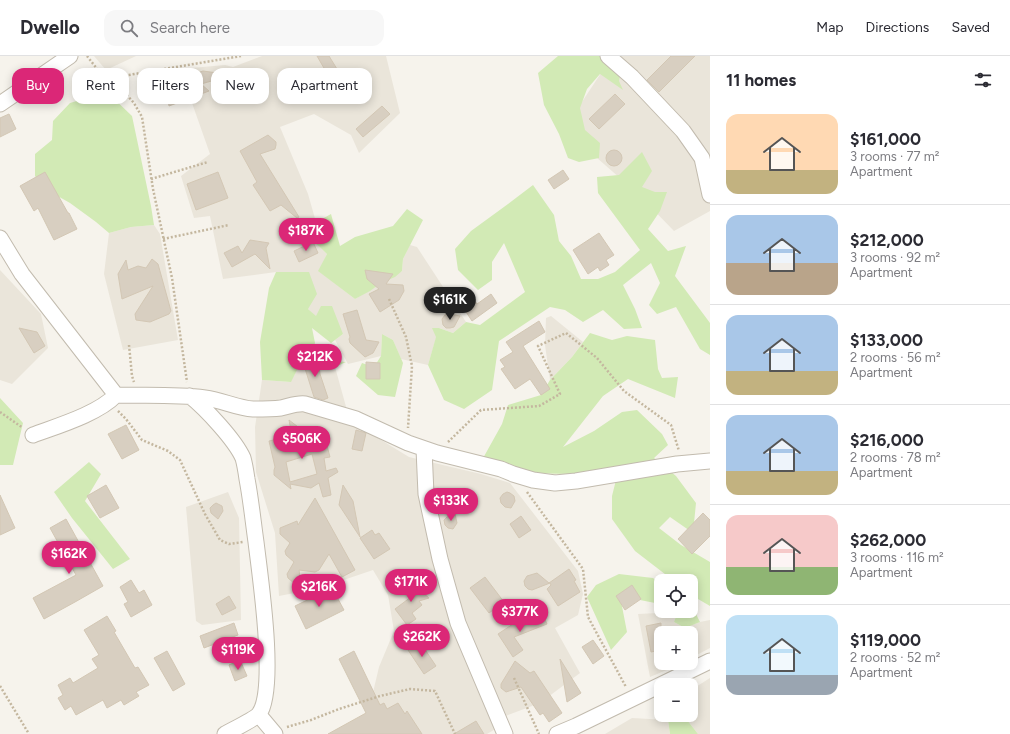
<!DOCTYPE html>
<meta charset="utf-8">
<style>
:root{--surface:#fff;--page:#f7f7f7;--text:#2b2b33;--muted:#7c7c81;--line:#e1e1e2;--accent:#db2777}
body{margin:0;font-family:Figtree,sans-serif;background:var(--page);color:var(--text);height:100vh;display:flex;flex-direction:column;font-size:15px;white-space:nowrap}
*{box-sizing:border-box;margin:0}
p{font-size:13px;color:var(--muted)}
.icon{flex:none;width:22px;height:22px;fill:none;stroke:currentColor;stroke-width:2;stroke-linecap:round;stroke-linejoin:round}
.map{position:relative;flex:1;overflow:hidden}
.drawer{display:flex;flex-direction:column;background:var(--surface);width:300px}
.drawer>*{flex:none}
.top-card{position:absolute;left:12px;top:12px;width:380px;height:36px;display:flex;gap:8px}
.controls{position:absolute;left:654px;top:518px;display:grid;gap:8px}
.controls a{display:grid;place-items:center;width:44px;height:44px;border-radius:8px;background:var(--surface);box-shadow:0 2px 10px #0003;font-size:20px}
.price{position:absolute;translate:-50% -34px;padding:0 9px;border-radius:14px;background:var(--accent);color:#fff;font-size:13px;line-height:26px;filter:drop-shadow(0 1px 2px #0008)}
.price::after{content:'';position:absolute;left:50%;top:24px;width:12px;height:9px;margin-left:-6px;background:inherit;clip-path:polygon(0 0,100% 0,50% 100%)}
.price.on{background:#222;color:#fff}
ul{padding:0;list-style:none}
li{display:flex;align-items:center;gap:12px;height:100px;padding:0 16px}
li+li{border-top:1px solid var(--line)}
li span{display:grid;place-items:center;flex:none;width:112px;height:80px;border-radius:12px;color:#555}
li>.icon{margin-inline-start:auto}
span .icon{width:48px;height:48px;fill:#fffc;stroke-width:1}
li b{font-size:17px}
h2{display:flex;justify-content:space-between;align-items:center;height:48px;padding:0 16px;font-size:17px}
.tag{padding:0 14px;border-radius:12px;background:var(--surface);box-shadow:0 2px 10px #0003;font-size:14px;line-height:36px}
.tag.on{background:var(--accent);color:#fff}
header{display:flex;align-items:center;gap:24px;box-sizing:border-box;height:56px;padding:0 20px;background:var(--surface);border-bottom:1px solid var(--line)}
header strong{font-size:19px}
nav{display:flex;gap:22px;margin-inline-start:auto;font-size:14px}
.search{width:280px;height:36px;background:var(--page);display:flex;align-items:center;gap:10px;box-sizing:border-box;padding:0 14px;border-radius:12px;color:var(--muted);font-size:15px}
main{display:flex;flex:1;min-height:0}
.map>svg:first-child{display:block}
</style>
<header>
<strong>Dwello</strong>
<div class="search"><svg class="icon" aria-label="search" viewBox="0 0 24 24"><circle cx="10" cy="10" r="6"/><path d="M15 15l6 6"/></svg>Search here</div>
<nav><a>Map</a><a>Directions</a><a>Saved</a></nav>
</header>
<main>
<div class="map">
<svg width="710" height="678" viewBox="0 0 710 678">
<rect width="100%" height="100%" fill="#f6f3ec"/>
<!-- residential -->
<path fill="#eae5da" d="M94 0H136L106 14Z
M262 0H386L400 57 359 97 351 79 314 58 280 71 308 138 316 166 303 174 327 198 319 215 355 243 402 215 403 203 410 189 417 191 466 266 453 277 439 272 428 309 401 303 393 284 382 278 381 300 348 308 335 284 343 278 316 261 308 253 309 216H276L223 223 210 160 194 162 181 120 210 98 180 13 225 9 233 11Z
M611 0H710V155L674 175 637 137 564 73 611 2Z
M154 169 160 178 178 284 123 294 104 218 109 177 131 171Z
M0 214 41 258 48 292 12 328 0 324Z
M551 260 583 286 572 301 550 324 545 289 546 262Z
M299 310 335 311 350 365 409 401 481 418 510 427 578 515 583 538 578 559 555 572 580 617 540 647 503 661 497 672 487 678H384L370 649 379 611 394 575 388 539 373 514 320 532 279 540 275 477 256 416 255 371 262 324 290 326Z
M228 436 239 462 241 564 202 569 196 565 186 451Z
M678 556 674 566 685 572 700 566 710 564V592L691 602V577H661V607H683L650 621 638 558Z
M710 622V678H698L687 664 684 659H691V634Z
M632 662 668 664 670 678H605Z"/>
<!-- green -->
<path fill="#d2eab5" d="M558 0H615L622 8 619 25 623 34 600 18 587 33 580 52 585 74 600 87 599 102 579 106 568 102 559 78 544 49 538 17Z
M107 36 132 60 151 150 154 169 131 171 109 177 96 166 70 147 47 134 35 120V98L52 84 53 65 70 47Z
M642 96 652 115 642 131 655 136H667L660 155 648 173 668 195 686 190 675 220 710 267V299L700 293 676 251 657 258 649 249 660 227 651 207 623 229 635 253 642 272 624 273 603 254 583 266 565 254 550 251 499 285 492 334 464 353 444 344 428 309 436 281 432 272H439L453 277 466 266 480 269 525 236 504 187 492 206V224L478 234 458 214 455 193 471 175 508 148 533 129 554 159 559 185 571 200 581 223H598L615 216 640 194 598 137 597 121 619 119Z
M407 153 423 164 403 203 402 215 395 221 381 227 370 235 355 243 318 215 327 198 302 174 331 158 340 190 355 181 393 170Z
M276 216H309L317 238 308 253 316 260 321 250H332L343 278 331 287 312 272 315 287 309 302 346 306 335 311 299 310 291 326 262 324 260 286 269 232Z
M590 277 612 284 627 280 655 284 658 313 662 322 678 321 675 342 628 323 603 340 563 391 594 375 622 356 637 354 662 378 668 389 654 402 676 420 696 447 693 477 670 461 659 472 681 489 710 506V550L698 543 694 554 700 566 685 572 674 566 678 555H691V525H674L635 495 612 463V440L619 412 570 418 523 417 482 404 502 368 508 349 541 339 550 324 572 301Z
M382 278 393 284 403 307 395 341 378 339 356 320 362 307 374 311 381 300Z
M0 342 23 367 13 409H0Z
M89 406 101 418 85 445 130 503 113 513 72 462 54 436Z
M619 518 653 522 661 528V544L660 548 620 540 627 576 611 594 587 541 596 529Z
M670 659H684L687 664 698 678H670L668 664Z"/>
<!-- building -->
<path fill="#d8cfc1" stroke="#d3c7b4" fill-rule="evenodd" d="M317 0H329L337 13 328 19Z
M671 0H695L659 36 647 24Z
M203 15 232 19 201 28 209 35 169 50 167 37 174 31 171 26Z
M615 38 625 48 599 73 589 63Z
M382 50 390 58 363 81 356 73Z
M9 58 16 73 0 81V62Z
M268 79 276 86V89L275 93 260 98 299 161 297 162 281 149 270 155 253 129 257 126 240 95Z
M606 102a8 8 0 1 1 16 0a8 8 0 1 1-16 0Z
M563 114 569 123 554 133 548 124Z
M45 116 68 157H69L77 173 54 184 38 152 34 155 20 130Z
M218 116 228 142 196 154 187 128Z
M599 177 614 199 606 204 609 209 600 215 598 211 588 218 573 194Z
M250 184 269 187 266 192 270 213 255 198 232 211 224 197 238 190 242 197Z
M313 186 318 197 299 206 294 195Z
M152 203 158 208 171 255 169 258 150 266 136 264 135 258 153 230 122 243 118 218 126 204 128 214 138 210 146 212Z
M365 214 393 218 386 228 403 229 404 235 399 244 380 256 369 238 379 233 367 223Z
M470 238 477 248 491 238 497 247 472 265 459 245Z
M357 254 366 284 379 286 373 297 365 301 350 287 349 283 350 281 343 258Z
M449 258 460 260 454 271 450 272H446L443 269 442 263 445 259Z
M539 265 545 276 523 290 550 333 541 339 530 323 515 333 501 313 505 311 500 304 513 296 506 286Z
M19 272 37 276 45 290 34 297Z
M312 299 317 312 319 311 320 318 328 342 323 344 314 341 302 303Z
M366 306 380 307V323H366Z
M289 364 306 377 319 375 321 387 326 386 330 401 324 402 326 415 336 412 338 416 328 422 331 439 323 441 319 427 311 432 290 428 291 433 274 419V414L275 411 269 385 292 380ZM312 398 317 418 290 426 286 406Z
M126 369 139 394 122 403 108 378Z
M356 374 366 377 362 395 352 393Z
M106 429 119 452 100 462 87 440Z
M343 429 353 445 360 481 339 449Z
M507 436 510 437 514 440 515 445 511 452 505 451 501 447 500 442 503 438Z
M0 439 15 472 0 479Z
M315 442 355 514 342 521 329 498 319 514 315 516 299 514 302 534 288 522 287 518 294 506 286 499 285 495 290 487 280 478V472L297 465 298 469Z
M216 447 222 450 223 455 218 463 211 457 210 452 213 449Z
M703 457 710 464V480L692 498 678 483Z
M455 458 457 467 453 473 448 472 445 469 444 464 447 461Z
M521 460 531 474 519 482 510 468Z
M66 463 103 530 75 546 44 563 33 542 76 519 50 472Z
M372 474 375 479 379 477 390 493 374 503 360 482Z
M569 513 576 524 574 525 580 536 558 550 547 533 551 529 550 527 532 534 528 533 525 530 524 525 527 520 537 517 549 527Z
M485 521 504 546 489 557 470 532Z
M405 522 429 542 419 545 422 549 412 557 416 563 407 569 395 553 411 541 408 538Z
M131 524 139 537 144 534 152 549 131 561 124 548 128 546 120 531Z
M632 529 641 543 625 554 616 540Z
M332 532 344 554 306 573 295 550Z
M229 540 236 552 222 559 216 548Z
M543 559 547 568 514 581 523 594 513 601 498 578 516 566 517 569Z
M107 560 116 575 114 576 135 612 138 611 149 629 136 636 139 640 124 649 121 644 107 652 103 644 76 659 71 650 65 654 58 642 63 639 58 629 70 622 73 627 98 612 92 603 99 599 84 574Z
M234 567 238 579 204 592 200 580Z
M661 567V594L651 596 646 570Z
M417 568 427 581 418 588 408 575Z
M593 584 604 600 593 608 582 591Z
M420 586 436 610 424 618 408 594Z
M167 595 185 628 173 635 154 602Z
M354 595 380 649 384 647 387 653 398 647 405 658 407 655 422 678H328L366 657 339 603Z
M560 603 581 637 567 646Z
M240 604 247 620 235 625 229 609Z
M515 605 530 617 534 615 562 657 549 666 543 657 540 659 521 631 506 636 501 632V628Z
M476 665 484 678H454Z"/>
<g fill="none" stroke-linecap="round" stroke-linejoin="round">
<defs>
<path id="minor" d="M608 0 632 21 683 75 702 102 710 139
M0 48 70 0
M0 182 22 218 116 339
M190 340C206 353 235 384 243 402 245 409 246 416 247 423 251 444 253 465 256 486 260 520 277 633 259 658 255 663 232 674 225 678
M33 379C57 370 98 358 116 339 146 340 175 338 205 342 222 344 237 352 253 353 263 353 272 353 281 352 290 350 297 347 305 348L356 363 408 387 437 397 501 413 513 418 533 424 555 427 576 425 677 408 710 405
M424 393 426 438 440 503 458 567 505 678
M259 659 275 678
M557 678 576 670 710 605"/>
</defs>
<!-- minor casing -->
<use href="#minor" stroke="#c2bbae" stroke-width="17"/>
<!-- path -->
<path stroke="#c4b79f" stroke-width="2.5" stroke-dasharray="2 2" stroke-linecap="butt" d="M87 0 105 23 125 37 134 47 142 61 153 133 172 222 187 326
M105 23 241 0
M151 123 208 106
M163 183 229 169
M389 243 406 281 412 310 408 372
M129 289 132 320 134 326
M118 355 126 363 142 384 168 395 180 404 205 458 220 484 229 488 243 486
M0 356 23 372
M448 386 481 354 539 350 560 338 538 290 566 277 597 302 624 335 671 369 679 395
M527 436 583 513 588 561 626 631
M514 622 539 678
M0 630 29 678
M287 671 311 664 339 653 380 640 410 633 435 635 455 678"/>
<!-- minor -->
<use href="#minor" stroke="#fff" stroke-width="15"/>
</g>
</svg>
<div class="controls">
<a><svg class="icon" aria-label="locate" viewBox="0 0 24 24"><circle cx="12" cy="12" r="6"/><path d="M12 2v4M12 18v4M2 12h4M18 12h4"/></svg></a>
<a>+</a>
<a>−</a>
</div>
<b class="price" style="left:306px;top:196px">$187K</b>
<b class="price on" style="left:450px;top:265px">$161K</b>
<b class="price" style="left:315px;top:322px">$212K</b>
<b class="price" style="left:302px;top:404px">$506K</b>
<b class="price" style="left:451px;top:466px">$133K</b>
<b class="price" style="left:69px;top:519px">$162K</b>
<b class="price" style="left:411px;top:547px">$171K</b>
<b class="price" style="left:319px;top:552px">$216K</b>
<b class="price" style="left:520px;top:577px">$377K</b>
<b class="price" style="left:422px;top:602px">$262K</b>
<b class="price" style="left:238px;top:615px">$119K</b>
<div class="top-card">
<a class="tag on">Buy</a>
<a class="tag">Rent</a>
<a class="tag">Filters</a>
<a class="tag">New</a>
<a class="tag">Apartment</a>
</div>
</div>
<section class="drawer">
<h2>11 homes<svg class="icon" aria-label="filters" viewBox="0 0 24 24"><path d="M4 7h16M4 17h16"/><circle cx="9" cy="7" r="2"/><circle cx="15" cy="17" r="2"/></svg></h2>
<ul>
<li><span style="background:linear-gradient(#ffd9b3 70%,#c2b280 0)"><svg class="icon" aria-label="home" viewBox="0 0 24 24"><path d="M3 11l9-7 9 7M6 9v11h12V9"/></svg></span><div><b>$161,000</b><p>3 rooms · 77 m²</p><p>Apartment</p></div></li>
<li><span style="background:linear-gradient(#a9c7e8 60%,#b9a48a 0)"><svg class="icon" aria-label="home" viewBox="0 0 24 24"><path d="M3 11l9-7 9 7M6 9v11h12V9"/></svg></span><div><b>$212,000</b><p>3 rooms · 92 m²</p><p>Apartment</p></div></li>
<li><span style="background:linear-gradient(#a9c7e8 70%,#c2b280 0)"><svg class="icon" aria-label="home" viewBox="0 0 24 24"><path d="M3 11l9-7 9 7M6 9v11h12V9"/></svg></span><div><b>$133,000</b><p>2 rooms · 56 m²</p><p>Apartment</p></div></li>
<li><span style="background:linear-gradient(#a9c7e8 70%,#c2b280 0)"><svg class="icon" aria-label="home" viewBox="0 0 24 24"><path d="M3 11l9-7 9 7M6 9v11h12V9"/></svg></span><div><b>$216,000</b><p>2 rooms · 78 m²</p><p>Apartment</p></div></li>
<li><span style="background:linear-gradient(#f6c9c9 65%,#8fb573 0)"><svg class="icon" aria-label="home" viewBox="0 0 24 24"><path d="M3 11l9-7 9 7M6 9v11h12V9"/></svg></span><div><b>$262,000</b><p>3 rooms · 116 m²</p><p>Apartment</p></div></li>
<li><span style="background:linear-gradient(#bfe0f5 75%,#9aa5b1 0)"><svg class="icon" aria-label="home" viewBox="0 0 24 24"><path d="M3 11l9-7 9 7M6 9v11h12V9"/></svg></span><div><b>$119,000</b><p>2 rooms · 52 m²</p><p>Apartment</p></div></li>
</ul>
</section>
</main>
